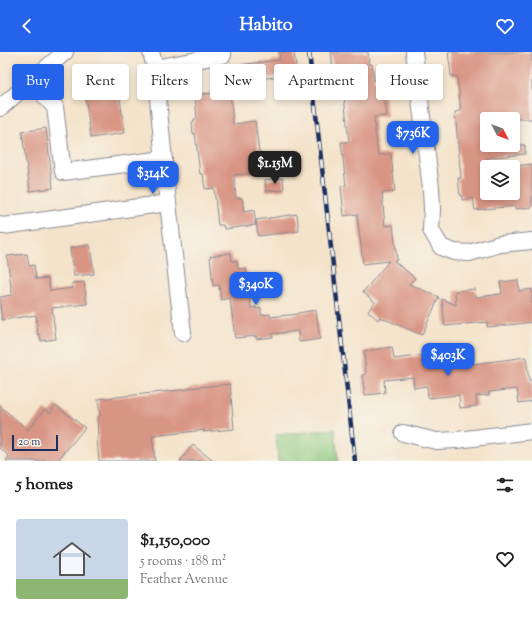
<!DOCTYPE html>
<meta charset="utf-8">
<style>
:root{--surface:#fff;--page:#f2f2f2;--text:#222;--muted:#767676;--line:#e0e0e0;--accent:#2563eb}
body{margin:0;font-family:"Sorts Mill Goudy",serif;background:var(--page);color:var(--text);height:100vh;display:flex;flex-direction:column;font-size:15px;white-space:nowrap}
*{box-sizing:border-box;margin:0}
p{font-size:13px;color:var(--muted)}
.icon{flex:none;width:22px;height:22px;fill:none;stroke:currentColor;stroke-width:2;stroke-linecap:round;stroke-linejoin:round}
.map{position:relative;height:409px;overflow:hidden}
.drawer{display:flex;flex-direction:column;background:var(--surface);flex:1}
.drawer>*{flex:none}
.banner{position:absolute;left:12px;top:12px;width:508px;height:36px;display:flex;gap:8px}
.needle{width:26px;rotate:132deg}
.fabs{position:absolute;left:480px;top:60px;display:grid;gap:8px}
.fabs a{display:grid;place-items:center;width:40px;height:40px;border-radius:4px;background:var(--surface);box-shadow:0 2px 6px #0003;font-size:20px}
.scale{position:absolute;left:12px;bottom:10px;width:46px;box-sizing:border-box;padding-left:4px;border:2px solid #1b2f5e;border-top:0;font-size:11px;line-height:14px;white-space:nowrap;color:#1b2f5e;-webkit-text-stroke:3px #f7f3e8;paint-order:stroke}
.price{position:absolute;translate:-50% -34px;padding:0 9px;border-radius:8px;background:var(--accent);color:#fff;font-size:13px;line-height:26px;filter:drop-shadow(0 1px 2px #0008)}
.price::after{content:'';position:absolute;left:50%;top:24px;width:12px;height:9px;margin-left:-6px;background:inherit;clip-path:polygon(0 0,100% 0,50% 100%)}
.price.active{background:#222;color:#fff}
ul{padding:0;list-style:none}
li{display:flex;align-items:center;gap:12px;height:100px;padding:0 16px}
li+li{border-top:1px solid var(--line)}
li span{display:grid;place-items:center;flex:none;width:112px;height:80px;border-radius:4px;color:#555}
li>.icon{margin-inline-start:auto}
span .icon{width:48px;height:48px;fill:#fffc;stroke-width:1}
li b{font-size:17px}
h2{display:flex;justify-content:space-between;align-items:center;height:48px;padding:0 16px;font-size:17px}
.tag{padding:0 14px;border-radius:4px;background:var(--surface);box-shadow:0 2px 6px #0003;font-size:14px;line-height:36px}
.tag.active{background:var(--accent);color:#fff}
header{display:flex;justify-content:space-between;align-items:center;height:52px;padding:0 16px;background:var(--accent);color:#fff;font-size:18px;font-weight:700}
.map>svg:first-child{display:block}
</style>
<header><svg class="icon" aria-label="back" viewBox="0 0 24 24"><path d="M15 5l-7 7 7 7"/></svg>Habito<svg class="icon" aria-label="heart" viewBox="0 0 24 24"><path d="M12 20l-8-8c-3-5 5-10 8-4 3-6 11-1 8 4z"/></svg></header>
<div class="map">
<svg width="532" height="409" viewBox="0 0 532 409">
<rect width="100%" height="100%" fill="#f7f3e8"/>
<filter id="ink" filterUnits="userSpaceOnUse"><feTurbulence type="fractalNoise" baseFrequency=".025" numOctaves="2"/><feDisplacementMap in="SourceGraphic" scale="8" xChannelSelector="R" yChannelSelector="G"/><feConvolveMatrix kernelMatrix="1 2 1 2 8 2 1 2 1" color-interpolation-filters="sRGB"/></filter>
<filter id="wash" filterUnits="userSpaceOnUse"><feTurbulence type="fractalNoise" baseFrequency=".012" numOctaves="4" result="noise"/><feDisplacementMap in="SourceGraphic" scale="16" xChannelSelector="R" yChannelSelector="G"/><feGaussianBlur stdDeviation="0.9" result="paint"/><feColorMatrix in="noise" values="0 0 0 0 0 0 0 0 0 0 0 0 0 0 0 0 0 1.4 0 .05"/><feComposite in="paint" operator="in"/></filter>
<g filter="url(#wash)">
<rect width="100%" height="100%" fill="#f4e3ca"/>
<!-- green -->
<path fill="#8cc77c" stroke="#547b6d" d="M335 377 338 409H278L276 383Z"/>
<g id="blocks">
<!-- building -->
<path fill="#d99584" d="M279 0H294L297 22 243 29 244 39 232 40 229 14 280 8Z
M331 0H368L369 12H372L374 29 382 28 387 64 374 65 375 79 378 103 391 102 395 140 382 141 385 174 393 173 397 208 394 209 415 226 409 232 439 245 422 283 380 265 378 268 368 259 375 250 363 240 389 209 363 212 357 162 344 164 341 134 346 133 341 90H349L344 44 339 45 337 25H334Z
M448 0H532V67H487V93H525V102L487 106V141H513V138L517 137 515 114 532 112V155L515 157V154L475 158 473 146 462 148V143H460L458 126H461L455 60 461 59 457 24H451Z
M230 39 233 72 255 69 259 100 260 99 262 120 234 123 236 146H242L244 160 254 158 256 173 224 177 223 173H218L214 136 205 137 203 122H200L195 81 193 82 192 70H194V67H197L195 43Z
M119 40 125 81 91 86 85 44Z
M46 76 53 136 30 139 22 80Z
M283 126 284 138 266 139 265 128Z
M297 162 299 179 258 184 256 168Z
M90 193 94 222 74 224 70 196Z
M231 201 232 209H237L238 217 246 216 251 256 256 255V257L261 256V263L270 262V265L298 262V261L316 258 320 287 299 290 298 279 272 282 273 285 256 287V284L235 286 230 246 221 248 219 233 213 234 210 204Z
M27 202 29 214 34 213 36 227 48 226 50 239 73 236 72 231 84 230 87 252 52 256 56 287 41 289 40 282 38 283 36 263 2 268 0 255V245L12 243 7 204Z
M518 228 519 239 532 237V270L517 272 487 275V270L445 274 442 247 456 253 455 239 475 237 476 245 502 242 500 230Z
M392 295 394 307 426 303 427 312 442 311V312L450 311V315L526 305 529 329H532V349L519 351 517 337 489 340V343L476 344 477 354 460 356 459 343 428 346 427 334 414 336 413 325 384 328 385 341 365 343 362 323 366 322 364 299Z
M230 332 234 377 203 380 205 378 152 384 155 409H99L97 386 98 387 97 365 100 364 98 347 189 337V336Z
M56 353 85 376 57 409H6L9 404 0 396V354L28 378 45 357 50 361Z
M193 393 213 409H180Z"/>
</g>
</g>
<g filter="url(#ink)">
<use href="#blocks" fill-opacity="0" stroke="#888994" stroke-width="1"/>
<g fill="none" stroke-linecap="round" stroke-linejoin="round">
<defs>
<path id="minor" d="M151 0 155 16 168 151 183 281
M414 0 431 136 432 158 431 178 441 195 454 200 469 201 500 192 532 189
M155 16 223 3
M31 29 55 55 63 120 164 107
M0 56 65 0
M0 173 3 174 168 151
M403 381 436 389 457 388 532 379"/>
</defs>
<!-- minor casing -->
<use href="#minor" stroke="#888994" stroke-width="18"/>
<!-- minor -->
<use href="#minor" stroke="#fff" stroke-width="16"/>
<defs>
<path id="rail" d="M309 0 355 409"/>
</defs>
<!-- rail casing -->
<use href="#rail" stroke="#1b2f5e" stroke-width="4.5"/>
<!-- rail -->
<use href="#rail" stroke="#f7f3e8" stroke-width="3" stroke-dasharray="9" stroke-linecap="butt"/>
</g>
</g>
</svg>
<div class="fabs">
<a><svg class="needle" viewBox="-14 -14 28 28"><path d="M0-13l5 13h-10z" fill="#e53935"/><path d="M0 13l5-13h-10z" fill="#767676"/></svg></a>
<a><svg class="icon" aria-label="layers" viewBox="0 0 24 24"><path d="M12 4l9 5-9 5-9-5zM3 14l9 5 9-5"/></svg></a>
</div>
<div class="scale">20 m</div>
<b class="price" style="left:413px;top:103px">$736K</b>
<b class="price active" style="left:275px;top:133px">$1.15M</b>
<b class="price" style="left:153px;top:143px">$314K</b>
<b class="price" style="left:256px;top:254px">$340K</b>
<b class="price" style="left:448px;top:325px">$403K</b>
<div class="banner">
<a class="tag active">Buy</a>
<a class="tag">Rent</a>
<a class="tag">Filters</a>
<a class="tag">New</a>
<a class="tag">Apartment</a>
<a class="tag">House</a>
</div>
</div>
<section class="drawer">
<h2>5 homes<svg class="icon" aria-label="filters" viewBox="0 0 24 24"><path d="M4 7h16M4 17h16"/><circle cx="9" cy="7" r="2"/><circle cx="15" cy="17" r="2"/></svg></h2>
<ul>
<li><span style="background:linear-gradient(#c9d6e8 75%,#8fb573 0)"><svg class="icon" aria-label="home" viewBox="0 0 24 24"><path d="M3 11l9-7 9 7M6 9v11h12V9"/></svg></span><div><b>$1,150,000</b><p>5 rooms · 188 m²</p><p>Feather Avenue</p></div><svg class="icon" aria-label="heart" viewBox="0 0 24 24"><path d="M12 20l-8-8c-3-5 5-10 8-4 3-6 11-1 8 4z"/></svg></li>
</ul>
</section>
